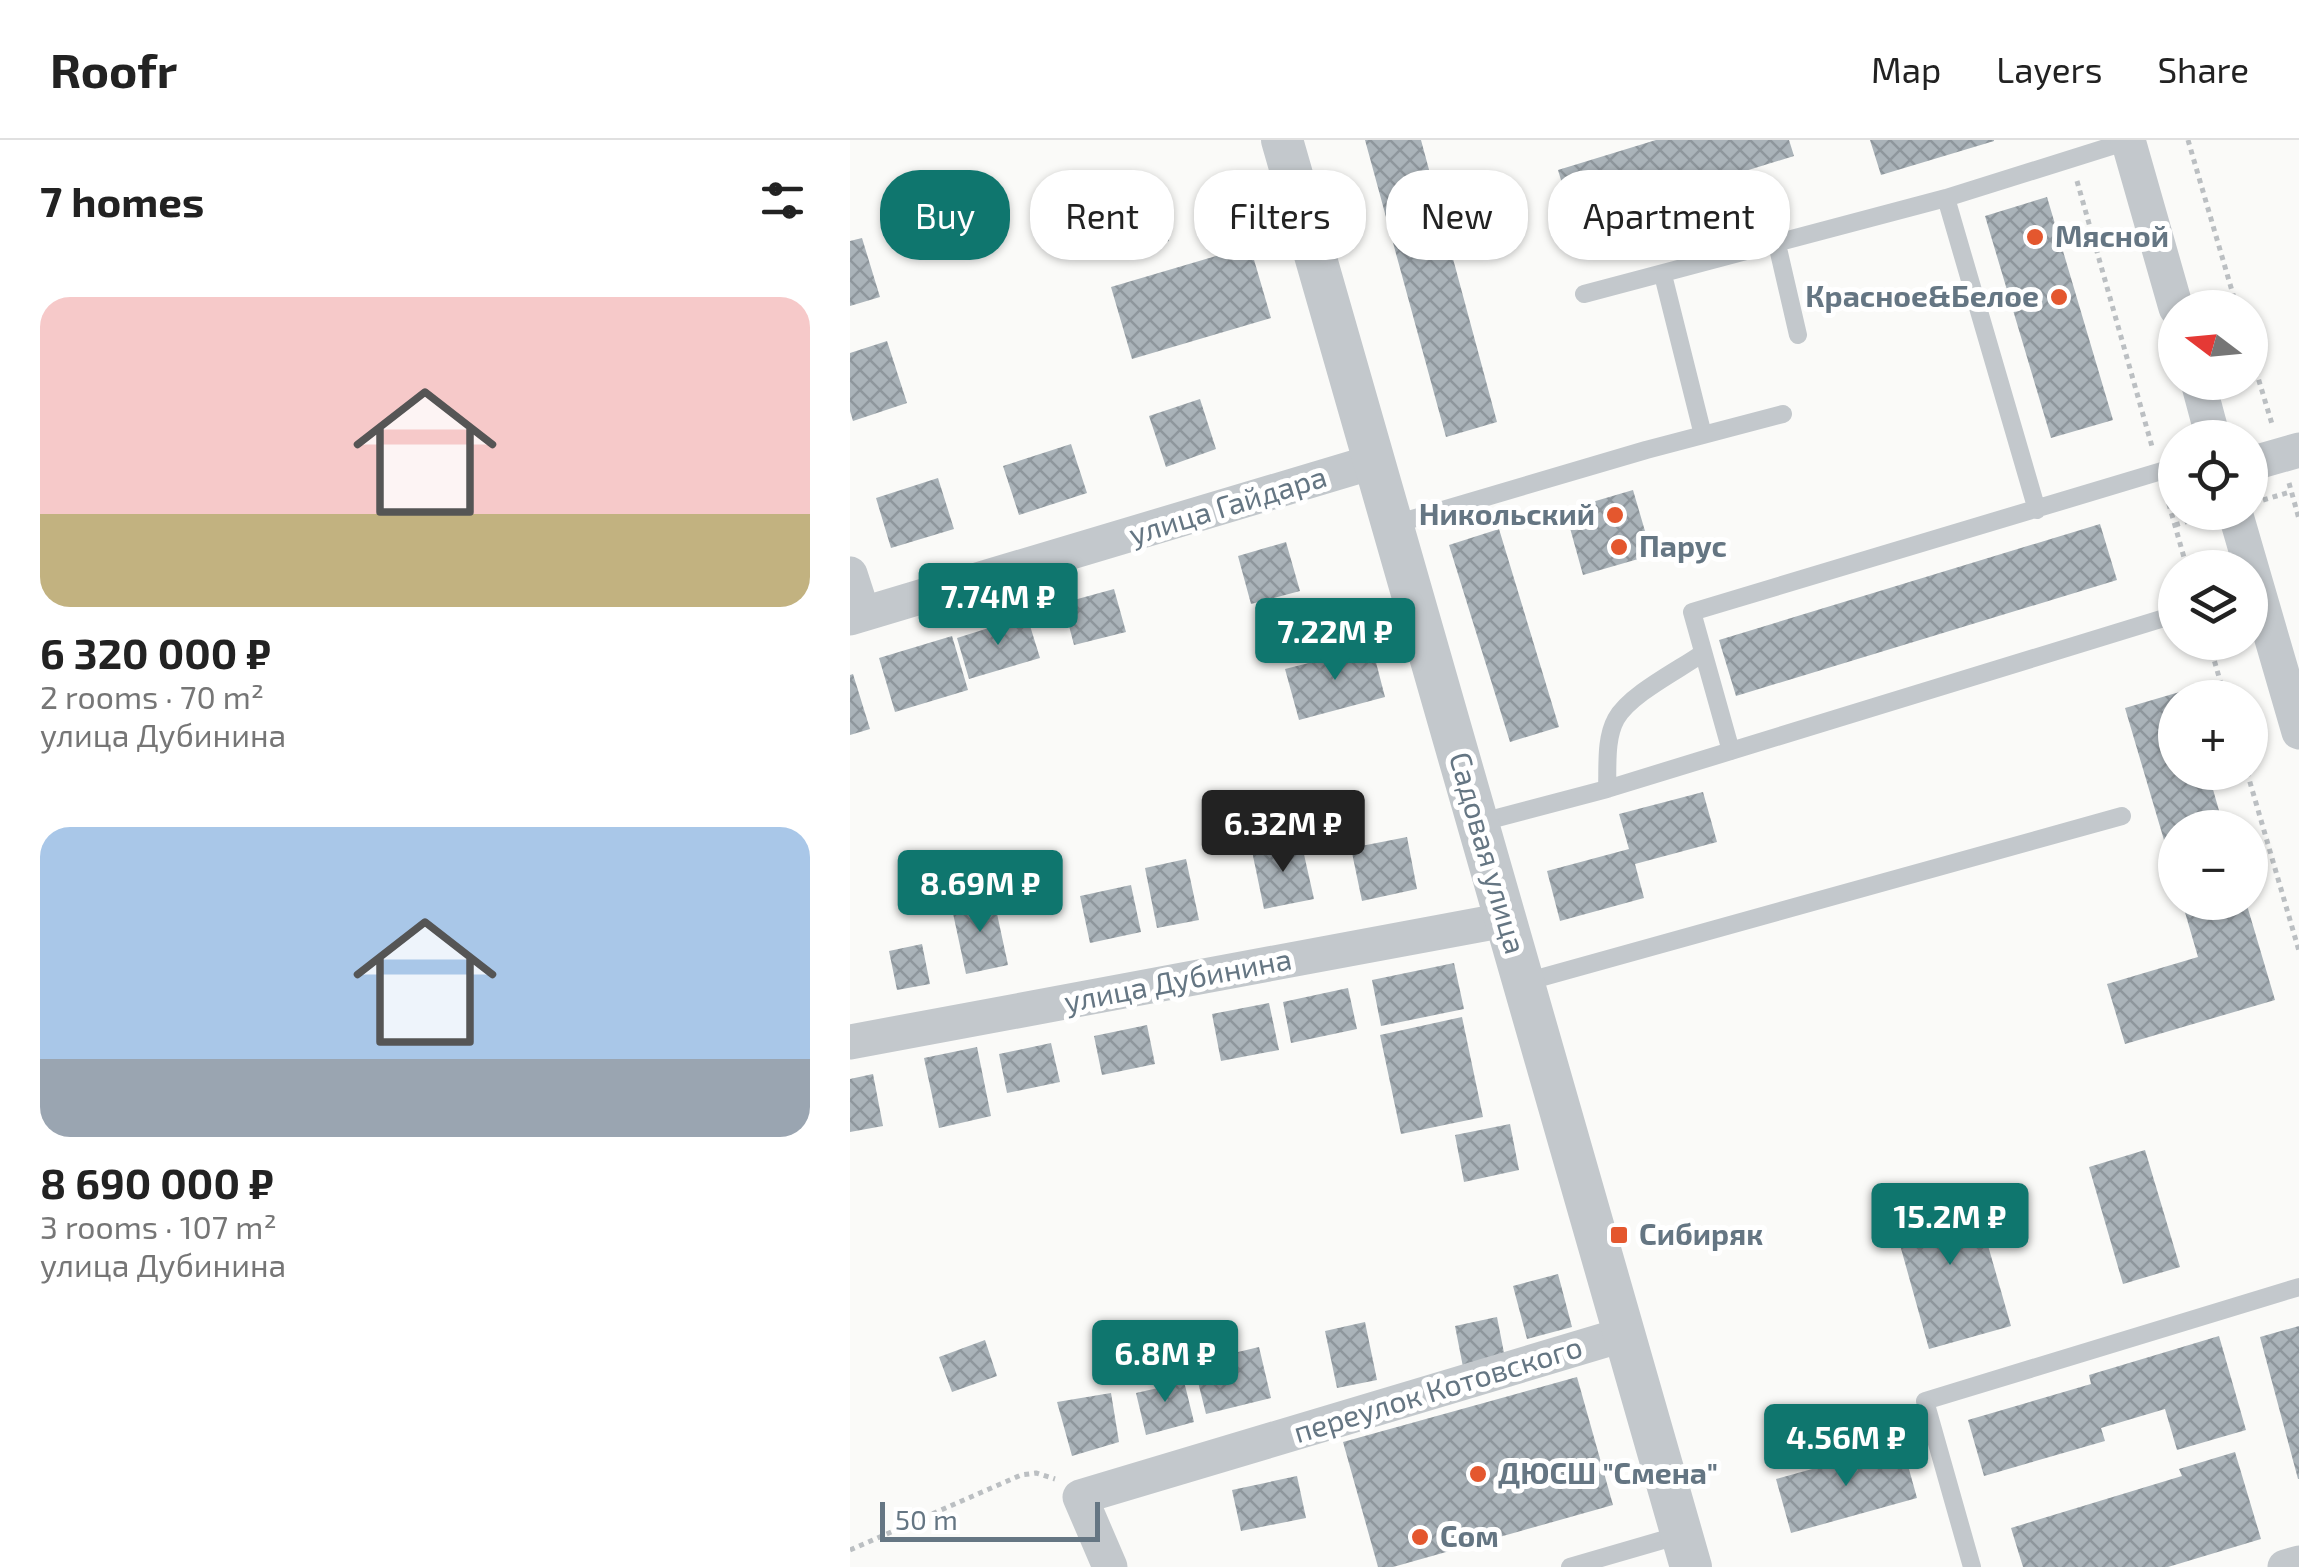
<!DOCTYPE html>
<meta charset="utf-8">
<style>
:root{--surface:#fff;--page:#f2f2f2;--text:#222;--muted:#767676;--line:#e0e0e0;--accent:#0f766e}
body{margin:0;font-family:"Exo 2",sans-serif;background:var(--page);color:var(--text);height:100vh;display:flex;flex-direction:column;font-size:38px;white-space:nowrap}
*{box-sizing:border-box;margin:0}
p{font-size:32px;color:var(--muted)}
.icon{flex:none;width:55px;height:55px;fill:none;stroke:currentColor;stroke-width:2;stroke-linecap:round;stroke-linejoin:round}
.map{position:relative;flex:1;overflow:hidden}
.panel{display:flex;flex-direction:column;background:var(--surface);width:850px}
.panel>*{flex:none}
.guide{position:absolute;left:30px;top:30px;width:950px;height:90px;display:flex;gap:20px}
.needle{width:65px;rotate:286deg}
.controls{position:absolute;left:1308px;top:150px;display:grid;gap:20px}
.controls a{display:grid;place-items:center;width:110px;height:110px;border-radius:50%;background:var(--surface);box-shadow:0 2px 8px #0004;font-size:50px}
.scale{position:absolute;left:30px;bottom:25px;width:220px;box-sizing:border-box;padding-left:10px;border:5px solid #657683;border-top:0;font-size:28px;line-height:35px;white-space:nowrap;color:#657683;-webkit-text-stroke:8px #fff;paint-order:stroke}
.price{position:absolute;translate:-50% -85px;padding:0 22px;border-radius:10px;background:var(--accent);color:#fff;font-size:32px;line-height:65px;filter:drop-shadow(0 2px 5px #0008)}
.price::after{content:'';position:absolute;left:50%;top:60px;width:30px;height:22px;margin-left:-15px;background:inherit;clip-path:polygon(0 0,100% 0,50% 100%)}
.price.current{background:#222;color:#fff}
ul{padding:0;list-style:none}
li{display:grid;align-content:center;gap:20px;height:530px;padding:0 40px}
li span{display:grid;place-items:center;height:310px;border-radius:30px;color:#555}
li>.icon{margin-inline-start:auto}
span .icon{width:180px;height:180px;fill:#fffc;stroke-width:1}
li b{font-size:42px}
h2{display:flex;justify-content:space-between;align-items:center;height:120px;padding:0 40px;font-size:42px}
.chip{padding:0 35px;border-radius:40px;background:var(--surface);box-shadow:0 2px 8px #0004;font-size:35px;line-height:90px}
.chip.current{background:var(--accent);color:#fff}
header{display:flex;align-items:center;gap:60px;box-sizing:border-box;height:140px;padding:0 50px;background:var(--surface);border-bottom:2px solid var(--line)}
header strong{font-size:48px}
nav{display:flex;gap:55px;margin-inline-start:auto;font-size:35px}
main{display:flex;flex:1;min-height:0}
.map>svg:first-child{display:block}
</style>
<header>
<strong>Roofr</strong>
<nav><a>Map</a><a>Layers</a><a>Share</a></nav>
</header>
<main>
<section class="panel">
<h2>7 homes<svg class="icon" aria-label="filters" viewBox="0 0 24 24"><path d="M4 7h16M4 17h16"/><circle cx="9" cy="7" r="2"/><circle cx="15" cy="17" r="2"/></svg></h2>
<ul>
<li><span style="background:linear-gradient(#f6c9c9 70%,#c2b280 0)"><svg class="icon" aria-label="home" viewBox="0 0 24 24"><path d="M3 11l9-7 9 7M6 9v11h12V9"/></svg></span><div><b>6 320 000 ₽</b><p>2 rooms · 70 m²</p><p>улица Дубинина</p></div></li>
<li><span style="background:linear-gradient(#a9c7e8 75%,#9aa5b1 0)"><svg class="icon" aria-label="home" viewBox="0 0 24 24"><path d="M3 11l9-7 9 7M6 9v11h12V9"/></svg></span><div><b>8 690 000 ₽</b><p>3 rooms · 107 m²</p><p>улица Дубинина</p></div></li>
</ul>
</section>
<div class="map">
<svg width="1449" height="1427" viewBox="0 0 1449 1427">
<defs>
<pattern id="building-cross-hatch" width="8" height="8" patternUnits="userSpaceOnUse" patternTransform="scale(2.5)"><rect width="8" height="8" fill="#aab3b9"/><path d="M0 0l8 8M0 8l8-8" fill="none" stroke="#8e969c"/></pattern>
</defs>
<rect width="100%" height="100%" fill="#fafaf8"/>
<!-- building -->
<path fill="url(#building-cross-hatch)" d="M515 0H571L647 282 596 297Z
M806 0H939L944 16 724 84 708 30Z
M1020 0H1144V1L1031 35Z
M304 48 319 101 256 119 241 66Z
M1197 57 1263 280 1201 298 1135 76Z
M12 98 30 157 0 166V101Z
M400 106 421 178 282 219 261 147Z
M37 201 57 263 3 281 0 271V213Z
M350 259 366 309 316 327 299 276Z
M221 304 237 353 169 375 153 326Z
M88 338 104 389 41 408 26 358Z
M783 350 802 415 733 435 715 370Z
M1250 384 1267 440 886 556 869 500Z
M649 389 709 587 660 602 599 405Z
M436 402 450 451 401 464 388 416Z
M264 449 276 492 224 505 213 463Z
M177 476 190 518 119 539 107 498Z
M102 496 118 550 45 572 29 518Z
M522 507 535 557 449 580 435 529Z
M3 534 20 589 0 595V535Z
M1333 551 1335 558H1325V632H1358L1374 688H1325L1324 734 1275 568Z
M853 652 867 702 785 724 794 758 710 781 697 731 779 709 769 674Z
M557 697 567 749 512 761 501 708Z
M451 701 464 759 414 769 402 711Z
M336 719 349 780 307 788 295 728Z
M281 745 291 792 240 803 230 756Z
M143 755 158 825 116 834 101 764Z
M1332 762H1396L1425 860 1275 904 1257 844 1348 817Z
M72 804 80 844 47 850 39 811Z
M604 823 614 869 531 886 522 840Z
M498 848 507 889 441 903 433 862Z
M419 863 429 910 371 921 362 874Z
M612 877 633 977 551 994 530 895Z
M297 885 305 924 252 935 244 896Z
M201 903 210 942 157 953 149 914Z
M127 907 141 976 89 988 74 918Z
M23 934 33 986 0 992V939Z
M660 984 669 1030 614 1042 605 995Z
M1295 1010 1330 1127 1273 1144 1239 1027Z
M1121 1046 1161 1186 1079 1209 1040 1069Z
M708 1134 722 1187 677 1199 663 1146Z
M647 1177 655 1218 613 1227 605 1186Z
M515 1182 527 1240 487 1248 475 1191Z
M1449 1186V1339H1448L1410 1197Z
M1369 1196 1396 1290 1327 1310 1315 1269 1251 1288 1255 1301 1134 1336 1118 1280 1241 1244 1239 1235Z
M135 1200 147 1236 102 1252 89 1217Z
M409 1207 421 1258 356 1274 345 1230 365 1225 363 1218Z
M332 1233 344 1282 296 1295 286 1253 308 1248 305 1240Z
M727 1237 763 1365 543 1427H528L493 1302Z
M261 1253 269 1302 222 1316 207 1262Z
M1052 1304 1067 1358 941 1393 926 1339Z
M1385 1312 1411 1399 1318 1427H1173L1161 1388 1332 1336 1329 1329Z
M447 1336 456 1378 391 1391 382 1350Z"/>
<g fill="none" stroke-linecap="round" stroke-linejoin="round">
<!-- path -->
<path stroke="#bbbfc2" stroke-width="5" stroke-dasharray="5 5" stroke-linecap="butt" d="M1338 0 1387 168
M1227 41 1303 310
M1400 211 1422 284
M1439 343 1449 379
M1316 354 1337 428
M1413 360 1440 352
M1325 385 1356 376
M1359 502 1375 558
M1397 632 1449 811
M0 1410 171 1335 186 1333 205 1339"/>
<!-- service -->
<path stroke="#c3c8cc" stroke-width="18" d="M1096 58 1187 370
M927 104 948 195
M813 135 853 295
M734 154 1096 58 1278 1
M545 384 796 310 933 274
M881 611 842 472 1325 327
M757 649C758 627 755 599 766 579 780 554 829 530 853 513
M628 683 757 649 1324 475
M675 842 1272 676
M720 1427 830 1395
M1122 1427 1075 1261 1449 1147"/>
<!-- minor -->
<path stroke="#c3c8cc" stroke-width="35" d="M1278 0 1326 168
M1348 242 1363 298
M1400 324 1449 310
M1385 372 1449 592
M0 434 13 474
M0 478 526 321
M0 902 655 780
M260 1427 230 1357 772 1195
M1435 1427 1449 1423"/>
<!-- tertiary -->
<path stroke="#c3c8cc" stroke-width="42" d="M432 0C572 475 704 952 841 1427"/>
</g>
<!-- markers -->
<g fill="#e4572e" stroke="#fff" stroke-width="4">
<circle cx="1185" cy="97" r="10"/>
<circle cx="1209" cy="157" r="10"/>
<circle cx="765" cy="375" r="10"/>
<circle cx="769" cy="407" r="10"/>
<rect x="759" y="1085" width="20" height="20" rx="5"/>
<circle cx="628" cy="1334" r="10"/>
<circle cx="570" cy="1397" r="10"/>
</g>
<g text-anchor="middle" stroke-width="10" stroke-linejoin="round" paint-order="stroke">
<!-- poi labels -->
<g font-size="30" font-weight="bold" fill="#657683" stroke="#fff" text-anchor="start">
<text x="1205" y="107">Мясной</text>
<text x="1189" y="167" text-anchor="end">Красное&amp;Белое</text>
<text x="745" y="385" text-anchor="end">Никольский</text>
<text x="789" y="417">Парус</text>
<text x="789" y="1105">Сибиряк</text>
<text x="648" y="1344">ДЮСШ "Смена"</text>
<text x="590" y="1407">Сом</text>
</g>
<!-- street labels -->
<g font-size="30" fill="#657683" stroke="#fff">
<text transform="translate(378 366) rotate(-17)" y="10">улица Гайдара</text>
<text transform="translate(637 713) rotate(74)" y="10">Садовая улица</text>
<text transform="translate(328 841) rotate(-11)" y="10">улица Дубинина</text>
<text transform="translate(588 1250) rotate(-17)" y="10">переулок Котовского</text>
</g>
</g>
</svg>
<div class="controls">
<a><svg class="needle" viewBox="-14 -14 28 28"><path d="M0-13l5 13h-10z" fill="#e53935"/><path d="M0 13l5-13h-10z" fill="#767676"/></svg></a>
<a><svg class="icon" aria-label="locate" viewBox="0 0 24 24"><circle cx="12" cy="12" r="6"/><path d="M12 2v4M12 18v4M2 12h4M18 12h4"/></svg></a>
<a><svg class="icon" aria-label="layers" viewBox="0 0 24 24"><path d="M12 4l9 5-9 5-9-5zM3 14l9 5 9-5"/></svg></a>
<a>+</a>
<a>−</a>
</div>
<div class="scale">50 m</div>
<b class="price" style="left:148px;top:508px">7.74M ₽</b>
<b class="price" style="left:485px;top:543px">7.22M ₽</b>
<b class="price current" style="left:433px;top:735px">6.32M ₽</b>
<b class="price" style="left:130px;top:795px">8.69M ₽</b>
<b class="price" style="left:1100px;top:1128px">15.2M ₽</b>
<b class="price" style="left:315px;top:1265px">6.8M ₽</b>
<b class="price" style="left:996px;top:1349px">4.56M ₽</b>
<div class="guide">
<a class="chip current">Buy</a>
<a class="chip">Rent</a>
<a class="chip">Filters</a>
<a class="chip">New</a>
<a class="chip">Apartment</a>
</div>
</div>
</main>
